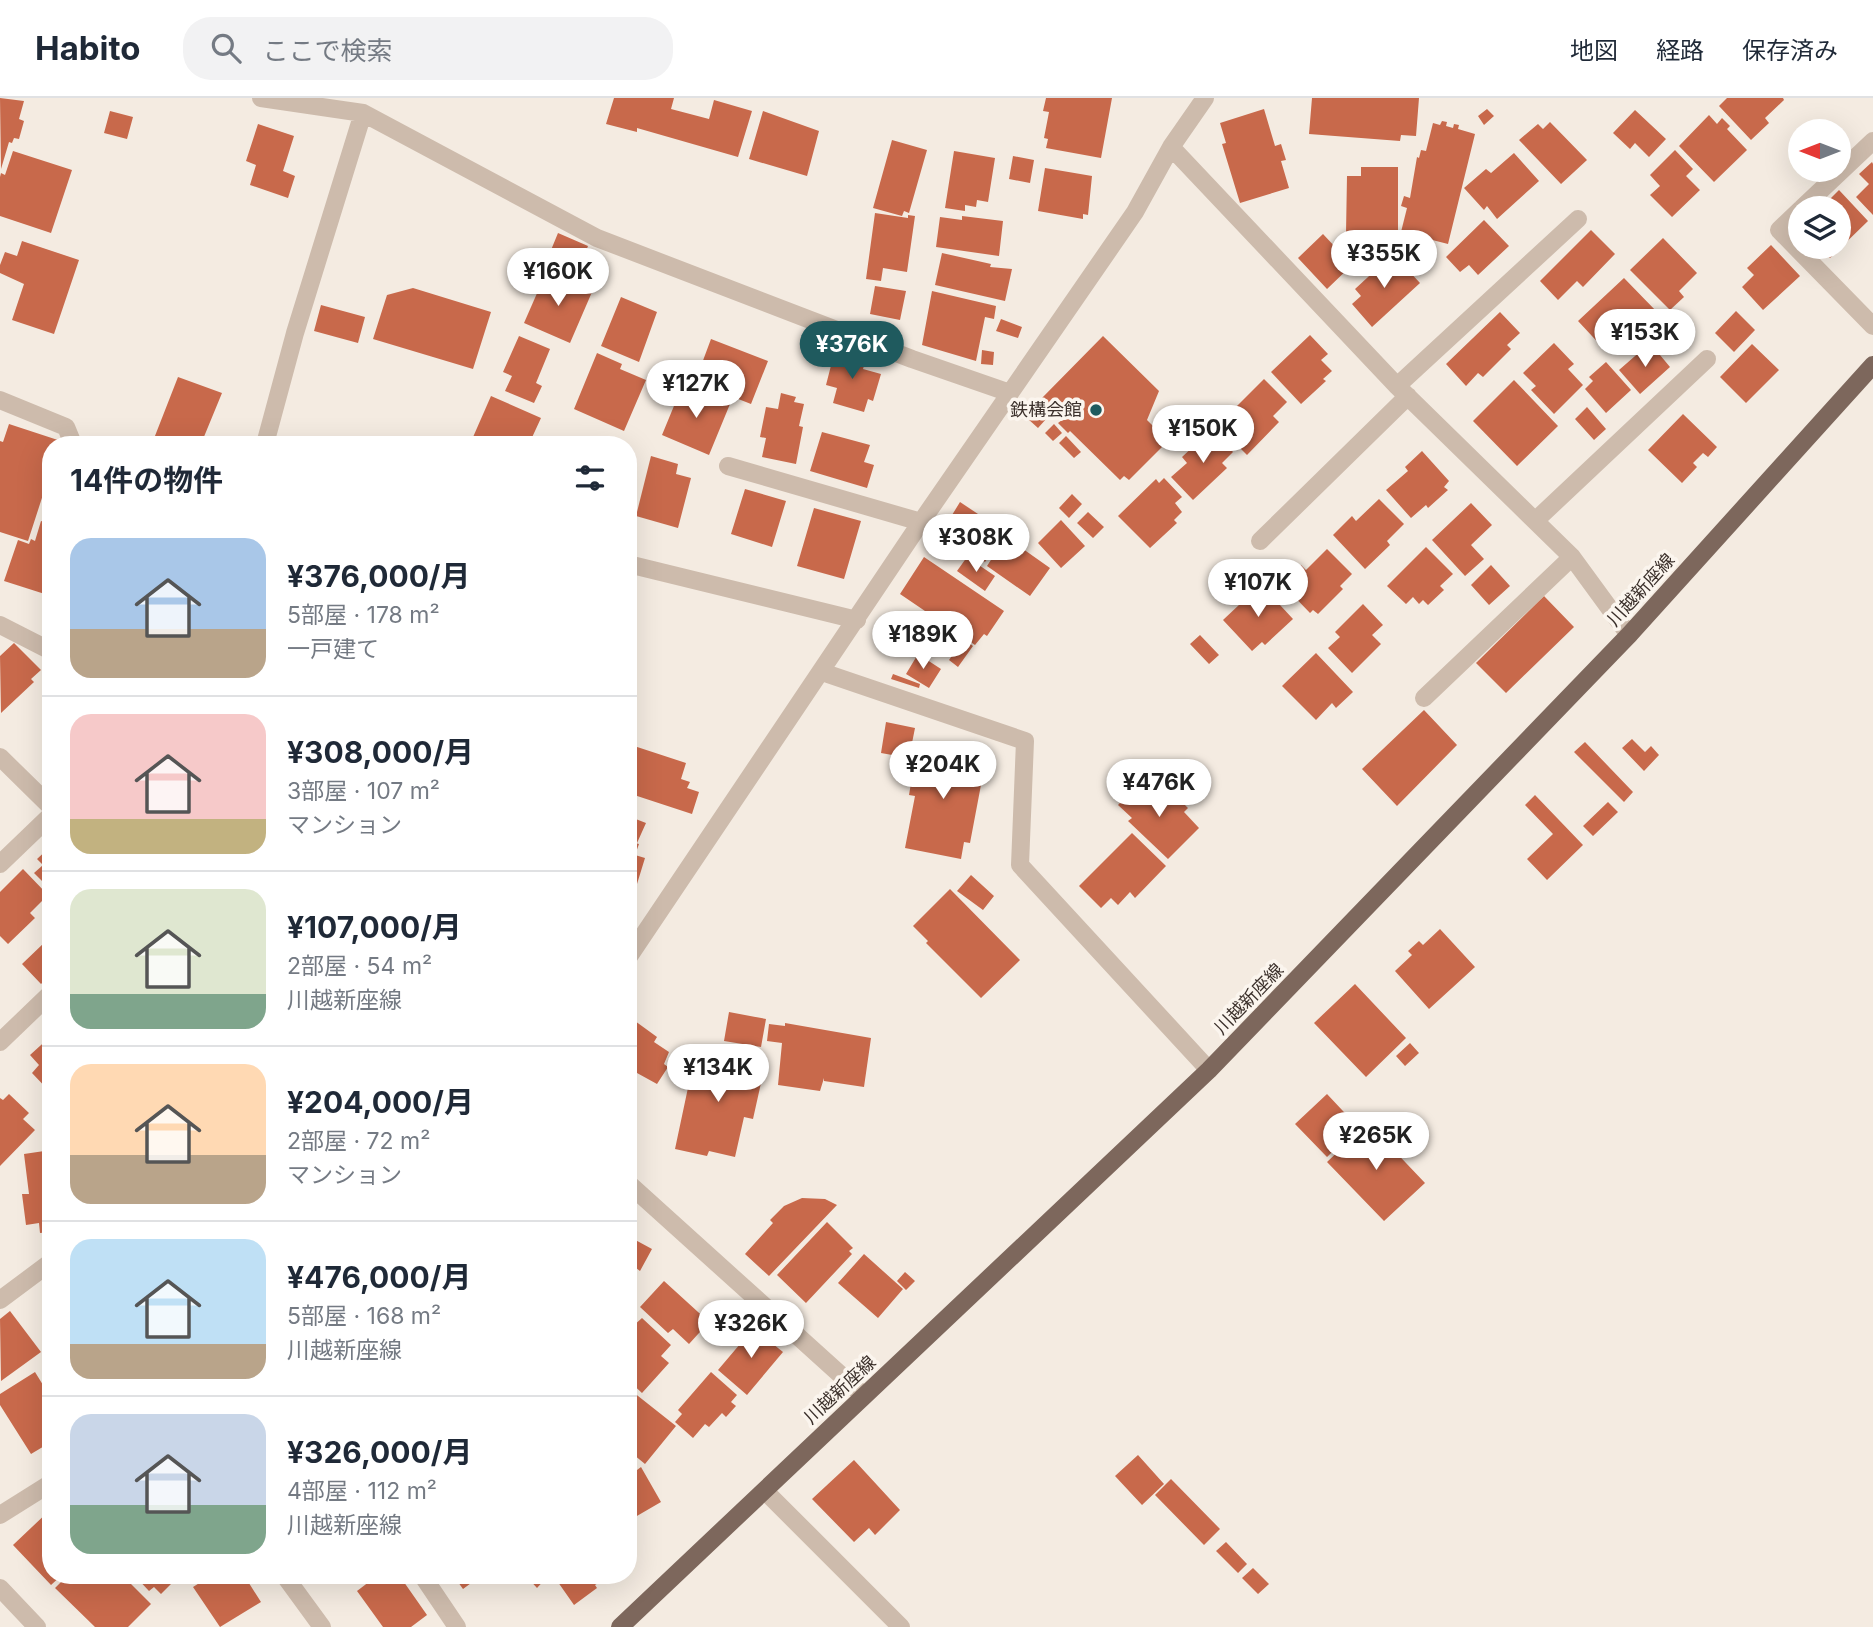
<!DOCTYPE html>
<html lang="ja">
<meta charset="utf-8">
<style>
:root{--surface:#fff;--page:#f2f2f3;--text:#1f2937;--muted:#747a83;--line:#e0e1e3;--accent:#1f5a5e}
body{margin:0;font-family:Inter,"Noto Sans JP",sans-serif;background:var(--page);color:var(--text);height:100vh;display:flex;flex-direction:column;font-size:26px;white-space:nowrap}
*{box-sizing:border-box;margin:0}
p{font-size:23px;color:var(--muted)}
.icon{flex:none;width:38px;height:38px;fill:none;stroke:currentColor;stroke-width:2;stroke-linecap:round;stroke-linejoin:round}
.map{position:relative;flex:1;overflow:hidden}
.sheet{position:absolute;left:42px;top:338px;width:595px;height:1148px;display:flex;flex-direction:column;background:var(--surface);border-radius:28px;box-shadow:0 7px 28px #0002}
.sheet>*{flex:none}
.needle{width:46px;rotate:270deg}
.fabs{position:absolute;left:1788px;top:21px;display:grid;gap:14px}
.fabs a{display:grid;place-items:center;width:63px;height:63px;border-radius:50%;background:var(--surface);box-shadow:0 7px 28px #0002;font-size:35px}
.price{position:absolute;translate:-50% -60px;padding:0 16px;border-radius:24px;background:#fff;color:#222;font-size:23px;line-height:46px;filter:drop-shadow(0 2px 4px #0008)}
.price::after{content:'';position:absolute;left:50%;top:42px;width:21px;height:16px;margin-left:-10px;background:inherit;clip-path:polygon(0 0,100% 0,50% 100%)}
.price.on{background:var(--accent);color:#fff}
ul{padding:0;list-style:none}
li{display:flex;align-items:center;gap:21px;height:175px;padding:0 28px}
li+li{border-top:2px solid var(--line)}
li span{display:grid;place-items:center;flex:none;width:196px;height:140px;border-radius:21px;color:#555}
li>.icon{margin-inline-start:auto}
span .icon{width:84px;height:84px;fill:#fffc;stroke-width:1}
li b{font-size:30px}
h2{display:flex;justify-content:space-between;align-items:center;height:84px;padding:0 28px;font-size:30px}
header{display:flex;align-items:center;gap:42px;box-sizing:border-box;height:98px;padding:0 35px;background:var(--surface);border-bottom:2px solid var(--line)}
header strong{font-size:33px}
nav{display:flex;gap:38px;margin-inline-start:auto;font-size:24px}
.search{width:490px;height:63px;background:var(--page);display:flex;align-items:center;gap:18px;box-sizing:border-box;padding:0 24px;border-radius:28px;color:var(--muted);font-size:26px}
.map>svg:first-child{display:block}
</style>
<header>
<strong>Habito</strong>
<div class="search"><svg class="icon" aria-label="search" viewBox="0 0 24 24"><circle cx="10" cy="10" r="6"/><path d="M15 15l6 6"/></svg>ここで検索</div>
<nav><a>地図</a><a>経路</a><a>保存済み</a></nav>
</header>
<div class="map">
<svg width="1873" height="1529" viewBox="0 0 1873 1529">
<rect width="100%" height="100%" fill="#f4ebe1"/>
<!-- building -->
<path fill="#c8694b" d="M0 0 24 3 19 21 24 23 19 41 14 40 12 45 9 44 1 71Z
M614 0H674L671 11 709 21 714 2 752 13 738 59 637 30V34L606 26Z
M1046 0H1112L1101 60 1046 50 1048 41 1044 40 1049 14 1043 13Z
M1312 0H1419L1416 38 1401 37 1400 43 1309 36Z
M1727 0H1783L1784 2 1765 20 1769 25 1751 42 1719 8Z
M1264 11 1275 48 1281 46 1286 62 1281 63 1289 90 1240 105 1222 46 1226 45 1220 25Z
M1487 11 1494 18 1484 27 1478 18Z
M1635 12 1666 41 1649 59 1635 45 1630 51 1613 35Z
M110 13 133 19 127 41 104 35Z
M763 13 819 33 807 78 749 61Z
M1709 17 1717 26 1722 20 1730 28 1727 31 1747 52 1714 84 1679 48Z
M1442 23 1447 24 1446 28 1453 30 1454 26 1459 27 1458 31 1475 36 1448 146 1401 134 1407 110 1401 108 1404 98 1410 100 1417 59 1419 60 1421 52 1426 53 1433 25 1440 27Z
M1550 24 1587 62 1561 86 1519 42 1538 26 1543 31Z
M258 26 294 38 283 73 295 78 288 100 250 87 256 67 246 63Z
M892 42 927 52 909 115 904 113 902 118 873 110Z
M1675 52 1693 71 1686 78 1700 92 1672 119 1650 97 1660 88 1650 77Z
M13 53 72 72 51 135 0 118V79L1 75 5 77Z
M954 53 995 60 988 104 977 102 976 109 965 107V113L945 110Z
M1514 55 1539 83 1497 121 1487 108 1484 112 1464 90 1486 71 1491 75Z
M1013 58 1034 62 1030 85 1009 81Z
M1872 64 1873 66V117L1856 99 1869 86 1859 76Z
M1361 69H1398V135H1346L1347 78H1361Z
M1045 70 1092 78 1088 117 1083 116V121L1038 113Z
M1839 92 1868 123 1830 160 1820 149H1839V110H1821Z
M875 115 908 120V117L915 118 907 174 883 170 881 183 866 181Z
M962 118 1003 123 999 158 936 149 940 119 962 122Z
M1484 122 1509 148 1478 177 1469 167 1460 174 1446 159Z
M1591 132 1615 156 1583 189 1577 183 1558 202 1540 183Z
M558 135 588 148 574 184 565 180 564 183 542 174Z
M1323 136 1352 167 1327 191 1298 160Z
M1663 140 1697 175 1679 193 1684 199 1670 212 1630 172Z
M22 143 79 162 54 236 12 222 24 186 0 175V167L5 154 17 158Z
M1771 147 1800 178 1763 212 1742 189 1754 177 1747 170Z
M942 155 991 166 990 169 1012 171 1005 203 935 187Z
M1393 156 1420 185 1372 229 1352 206 1361 198 1355 191Z
M545 177 592 194 570 245 524 225Z
M1624 180 1658 215 1635 236 1629 229 1605 252 1578 223Z
M875 188 906 193 900 222 870 216Z
M413 190 491 214 473 271 373 241 387 197Z
M932 193 996 208 994 221 985 219 976 263 922 247Z
M621 199 657 214 639 264 601 248Z
M321 207 365 219 358 245 314 233Z
M1736 213 1755 232 1734 254 1715 235Z
M1500 214 1520 235 1507 247 1511 251 1483 279 1478 275 1466 288 1446 266Z
M1001 221 1022 229 1018 240 996 233Z
M1310 237 1328 256 1321 262 1332 273 1323 281 1326 283 1301 306 1271 274Z
M519 238 550 251 536 285 542 288 534 305 505 293 512 278 503 274Z
M1103 238 1159 293 1147 322 1165 340 1159 346 1162 349 1129 382 1124 378 1120 382 1070 333 1068 335 1058 325 1062 322 1041 301Z
M711 241 768 263 751 306 695 284Z
M1554 245 1574 266 1568 271 1583 287 1554 316 1531 292 1536 288 1523 275Z
M1650 245 1670 269 1640 296 1619 272Z
M1752 246 1779 272 1746 305 1720 279Z
M835 252 866 261 863 271 881 276 873 303 868 301 864 314 833 305 837 290 826 287Z
M982 252 994 254 993 267 981 266Z
M597 255 622 266 620 271 646 282 624 333 574 311Z
M1606 264 1631 292 1606 315 1585 291 1593 283 1589 279Z
M178 279 222 295 201 346H163L153 343Z
M1264 281 1287 304 1273 318 1279 324 1247 357 1222 332 1227 326 1223 322Z
M1514 282 1558 328 1517 368 1473 323Z
M683 286 730 306 709 357 662 337Z
M781 295 796 299 794 304 804 306 799 328 803 329 796 366 762 359 766 340 760 339 766 309 778 311Z
M491 298 541 320 529 346H470Z
M1587 309 1606 331 1594 342 1575 321Z
M1038 311 1047 320 1038 330 1028 321Z
M1683 316 1717 349 1708 359 1703 355 1693 365 1697 369 1682 385 1648 352Z
M9 326 70 346H51V372L28 443 0 434V343L3 344Z
M1054 326 1062 335 1053 343 1045 335Z
M1212 331 1233 354 1222 365 1227 370 1193 402 1171 379 1187 365 1182 359Z
M822 334 870 347 864 364 874 367 867 390 810 373Z
M1066 338 1081 354 1074 360 1059 345Z
M1422 353 1449 383 1444 389 1448 392 1428 410 1426 407 1411 420 1386 392 1408 373 1405 369Z
M651 358 678 366 676 376 691 380 678 430 636 418Z
M1164 380 1182 399 1175 405 1182 414 1174 422 1177 425 1150 450 1118 418 1156 381 1159 385Z
M745 391 786 403 772 449 731 436Z
M1072 396 1082 406 1069 420 1059 410Z
M1379 401 1404 426 1387 443 1390 447 1365 471 1333 437 1352 418 1356 423Z
M960 404 1005 434 985 464 941 435Z
M1471 405 1492 427 1471 447 1484 461 1465 478 1432 442Z
M814 410 861 423 844 481 797 468Z
M1088 414 1104 429 1093 440 1077 425Z
M1061 422 1085 448 1061 470 1038 445Z
M41 423 51 426V498L4 483 18 442 29 446 31 441 35 443Z
M1006 439 1050 470 1030 498 987 468Z
M1426 449 1453 476 1440 488 1444 492 1428 507 1423 502 1419 506 1413 499 1406 506 1387 488Z
M1327 451 1352 476 1340 488 1343 491 1318 516 1313 512 1310 515 1282 486 1301 467 1306 472Z
M924 459 1004 513 987 538 984 536 975 547 900 496Z
M967 459 995 478 985 493 957 473Z
M1491 467 1510 488 1489 507 1471 487Z
M1257 490 1264 498 1268 494 1293 521 1265 547 1262 544 1252 553 1223 522Z
M1544 498 1574 529 1506 595 1476 565Z
M1363 506 1383 527 1372 537 1381 546 1352 575 1328 550 1340 539 1335 534Z
M924 516 958 538 955 544 920 521Z
M1200 537 1219 557 1209 566 1190 546Z
M964 541 973 548 958 569 949 562Z
M14 545 41 572 31 581 34 584 1 615 0 558Z
M1316 555 1353 594 1336 610 1332 605 1316 622 1282 588Z
M918 556 941 571 929 590 906 576Z
M893 576 920 586 919 590 891 581Z
M1424 612 1457 647 1397 708 1362 671Z
M886 624 915 630 909 660 881 655Z
M1632 641 1645 654 1651 648 1659 657 1644 673 1622 650Z
M1585 644 1633 694 1624 704 1574 654Z
M628 646 686 665 681 681 690 684 687 690 699 694 692 716 628 695Z
M938 646 949 648 948 655 981 661 979 670 984 671 970 745 964 744 961 761 905 750 915 698 909 697 917 649 937 653Z
M1140 684 1153 698 1159 691 1168 700 1173 695 1188 710 1184 714 1199 730 1168 761 1128 723 1132 720 1118 707Z
M1535 697 1583 747 1547 782 1527 761 1553 736 1525 707Z
M1608 704 1618 714 1593 738 1583 728Z
M628 718 646 725 637 745 628 741Z
M1132 735 1166 768 1135 800 1130 794 1118 807 1111 800 1101 810 1079 788Z
M628 743 639 746 635 757 645 760 629 812Z
M51 748V792L34 775 43 767 37 761Z
M23 771 48 797 30 815 35 820 8 846 0 838V794Z
M971 777 994 798 983 812 957 793Z
M950 791 1020 862 981 900 926 845 928 843 913 828Z
M1440 831 1475 869 1429 911 1395 873 1412 857 1408 853 1419 843 1423 847Z
M45 844 51 849V876L41 886 22 866Z
M1355 886 1406 940 1366 979 1314 925Z
M729 914 766 921 761 949 724 943Z
M635 923 657 939 654 944 669 954 664 966 668 969 657 986 637 975 635 979 628 975V925L631 928Z
M785 925 871 940 864 989 824 983V980L820 993 778 987 782 945 767 943 769 926 785 928Z
M51 938V995L32 975 39 967 30 957Z
M1410 945 1419 955 1405 968 1396 958Z
M696 952 765 967 753 1021 744 1019 735 1059 709 1053 707 1058 675 1051Z
M9 996 29 1015 23 1021 35 1032 0 1068V1000L3 1002Z
M1327 996 1358 1029 1327 1059 1295 1026Z
M1368 1025 1425 1085 1384 1123 1327 1064Z
M51 1052V1134L40 1135 39 1125 26 1127 22 1096H29L24 1056Z
M802 1100 825 1101 837 1107 769 1178 745 1156 773 1125 770 1122 784 1108Z
M827 1124 853 1150 849 1153 852 1156 806 1205 777 1177Z
M628 1138 652 1151 640 1173 636 1170 628 1184Z
M864 1156 903 1191 878 1220 838 1185Z
M905 1174 915 1183 906 1192 897 1183Z
M664 1183 709 1224 689 1246 673 1231 668 1235 640 1209Z
M10 1213 41 1254 1 1283 0 1221Z
M642 1220 671 1247 661 1258 669 1265 642 1295 628 1282V1240L636 1231 633 1228Z
M757 1226 776 1242 773 1246 783 1254 747 1297 718 1272Z
M35 1274 51 1300V1344L31 1356 0 1307V1296Z
M711 1274 737 1297 731 1304 736 1308 726 1319 722 1315 709 1329 705 1326 693 1340 675 1324 682 1316 678 1312Z
M633 1294 676 1328 645 1366 628 1352V1299Z
M628 1357 637 1372 641 1369 661 1404 630 1422Z
M1138 1357 1164 1386 1142 1407 1115 1378Z
M854 1362 900 1412 875 1437 869 1430 854 1444 812 1401Z
M1171 1381 1220 1431 1204 1447 1155 1397Z
M51 1411V1477H62L51 1487 13 1447Z
M1226 1444 1247 1466 1238 1475 1216 1453Z
M1253 1470 1269 1486 1258 1496 1242 1480Z
M68 1477H122L151 1506 128 1529H95L55 1490Z
M134 1477H180L161 1496 154 1489 149 1493Z
M212 1477H238L243 1485 247 1482 261 1504 220 1529 193 1489Z
M378 1477H399L427 1517 411 1529H383L357 1493Z
M453 1477H482L463 1491Z
M528 1477H547L548 1478 537 1490 526 1478Z
M553 1477H600L603 1482 595 1487 597 1490 574 1507Z"/>
<g fill="none" stroke-linecap="round" stroke-linejoin="round">
<!-- minor -->
<path stroke="#cdbbac" stroke-width="18" d="M261 0 363 15 597 140 912 261 1010 295
M1171 49 1397 288 1572 459 1629 537
M1802 110 1873 43
M1801 111 1779 132 1873 228
M1397 288 1578 121
M0 302 66 329 73 346
M265 346 295 235 363 15
M728 368 921 424
M1536 422 1707 261
M1260 443 1408 298
M628 466 857 522
M0 527 51 553
M822 574 1025 643 1020 767 1209 972
M1424 600 1572 459
M0 659 51 709
M0 766 51 717
M628 860 921 424 1135 114 1171 49 1205 0
M0 944 51 895
M628 1085 864 1298
M0 1202 51 1164
M765 1393 901 1529
M0 1417 51 1385
M284 1477 322 1529
M422 1477 457 1529
M0 1490 37 1529"/>
<!-- major -->
<path stroke="#7d675c" stroke-width="18" d="M620 1529 1209 972 1629 537 1873 267"/>
</g>
<!-- markers -->
<circle fill="#1f5a5e" stroke="#fbf5ee" stroke-width="2.5" cx="1096" cy="312" r="7"/>
<g text-anchor="middle" stroke-width="7" stroke-linejoin="round" paint-order="stroke">
<!-- poi labels -->
<g font-size="18" fill="#3b302b" stroke="#fbf5ee" text-anchor="end">
<text x="1082" y="318">鉄構会館</text>
</g>
<!-- street labels -->
<g font-size="18" fill="#3b302b" stroke="#fbf5ee">
<text transform="translate(1641 492) rotate(-48)" y="6">川越新座線</text>
<text transform="translate(1249 901) rotate(-46)" y="6">川越新座線</text>
<text transform="translate(840 1292) rotate(-43)" y="6">川越新座線</text>
</g>
</g>
</svg>
<div class="fabs">
<a><svg class="needle" viewBox="-14 -14 28 28"><path d="M0-13l5 13h-10z" fill="#e53935"/><path d="M0 13l5-13h-10z" fill="#747a83"/></svg></a>
<a><svg class="icon" aria-label="layers" viewBox="0 0 24 24"><path d="M12 4l9 5-9 5-9-5zM3 14l9 5 9-5"/></svg></a>
</div>
<b class="price" style="left:1384px;top:192px">¥355K</b>
<b class="price" style="left:558px;top:210px">¥160K</b>
<b class="price" style="left:1645px;top:271px">¥153K</b>
<b class="price on" style="left:852px;top:283px">¥376K</b>
<b class="price" style="left:696px;top:322px">¥127K</b>
<b class="price" style="left:1203px;top:367px">¥150K</b>
<b class="price" style="left:976px;top:476px">¥308K</b>
<b class="price" style="left:1258px;top:521px">¥107K</b>
<b class="price" style="left:923px;top:573px">¥189K</b>
<b class="price" style="left:943px;top:703px">¥204K</b>
<b class="price" style="left:1159px;top:721px">¥476K</b>
<b class="price" style="left:718px;top:1006px">¥134K</b>
<b class="price" style="left:1376px;top:1074px">¥265K</b>
<b class="price" style="left:751px;top:1262px">¥326K</b>
<section class="sheet">
<h2>14件の物件<svg class="icon" aria-label="filters" viewBox="0 0 24 24"><path d="M4 7h16M4 17h16"/><circle cx="9" cy="7" r="2"/><circle cx="15" cy="17" r="2"/></svg></h2>
<ul>
<li><span style="background:linear-gradient(#a9c7e8 65%,#b9a48a 0)"><svg class="icon" aria-label="home" viewBox="0 0 24 24"><path d="M3 11l9-7 9 7M6 9v11h12V9"/></svg></span><div><b>¥376,000/月</b><p>5部屋 · 178 m²</p><p>一戸建て</p></div></li>
<li><span style="background:linear-gradient(#f6c9c9 75%,#c2b280 0)"><svg class="icon" aria-label="home" viewBox="0 0 24 24"><path d="M3 11l9-7 9 7M6 9v11h12V9"/></svg></span><div><b>¥308,000/月</b><p>3部屋 · 107 m²</p><p>マンション</p></div></li>
<li><span style="background:linear-gradient(#dfe7d0 75%,#7fa58c 0)"><svg class="icon" aria-label="home" viewBox="0 0 24 24"><path d="M3 11l9-7 9 7M6 9v11h12V9"/></svg></span><div><b>¥107,000/月</b><p>2部屋 · 54 m²</p><p>川越新座線</p></div></li>
<li><span style="background:linear-gradient(#ffd9b3 65%,#b9a48a 0)"><svg class="icon" aria-label="home" viewBox="0 0 24 24"><path d="M3 11l9-7 9 7M6 9v11h12V9"/></svg></span><div><b>¥204,000/月</b><p>2部屋 · 72 m²</p><p>マンション</p></div></li>
<li><span style="background:linear-gradient(#bfe0f5 75%,#b9a48a 0)"><svg class="icon" aria-label="home" viewBox="0 0 24 24"><path d="M3 11l9-7 9 7M6 9v11h12V9"/></svg></span><div><b>¥476,000/月</b><p>5部屋 · 168 m²</p><p>川越新座線</p></div></li>
<li><span style="background:linear-gradient(#c9d6e8 65%,#7fa58c 0)"><svg class="icon" aria-label="home" viewBox="0 0 24 24"><path d="M3 11l9-7 9 7M6 9v11h12V9"/></svg></span><div><b>¥326,000/月</b><p>4部屋 · 112 m²</p><p>川越新座線</p></div></li>
</ul>
</section>
</div>
